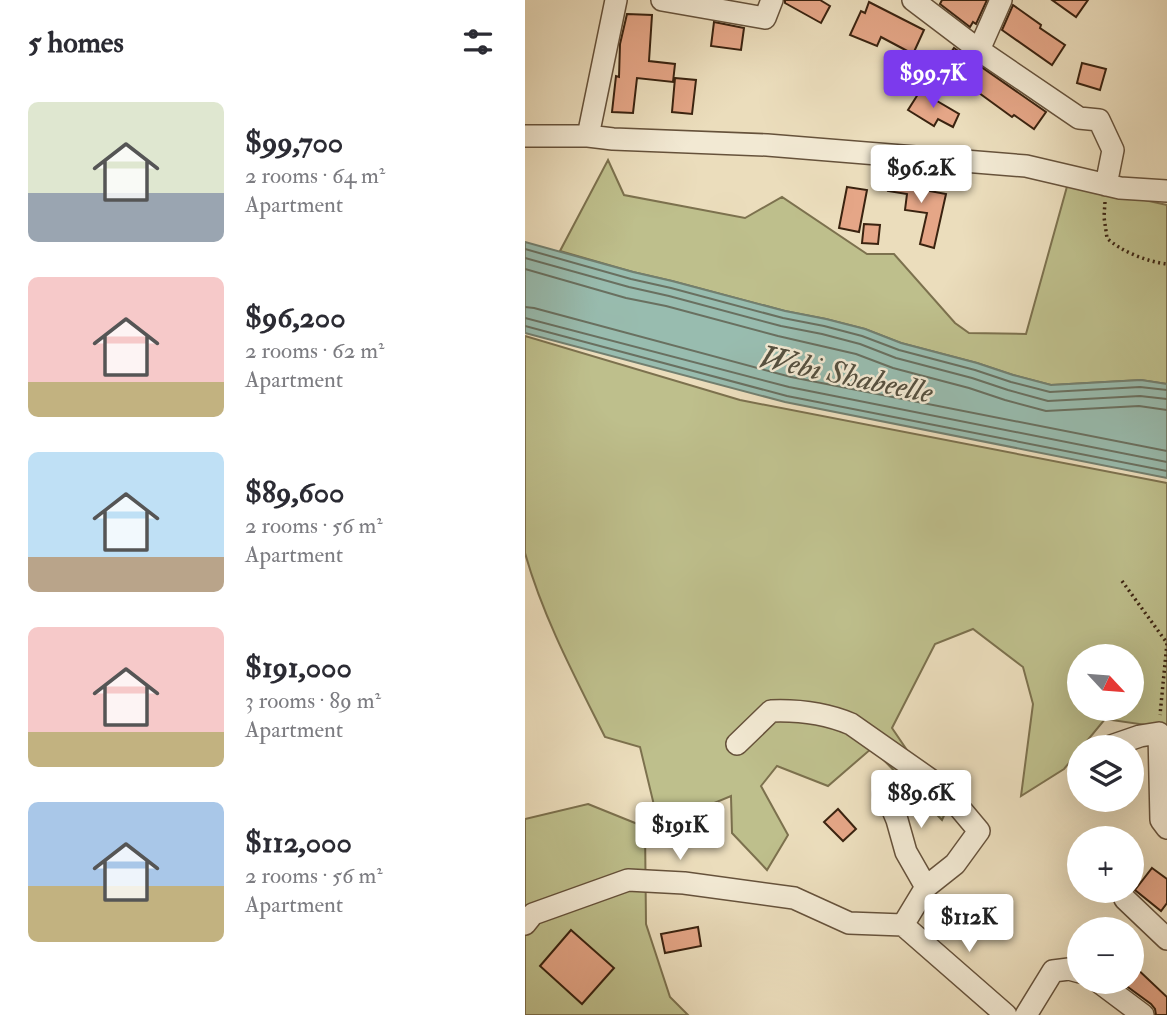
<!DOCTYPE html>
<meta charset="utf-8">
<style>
:root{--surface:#fff;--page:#f2f2f3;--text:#2b2b33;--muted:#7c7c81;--accent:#7c3aed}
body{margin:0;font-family:"IM FELL Double Pica",serif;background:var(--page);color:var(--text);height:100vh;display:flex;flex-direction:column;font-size:26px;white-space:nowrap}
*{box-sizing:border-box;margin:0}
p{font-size:23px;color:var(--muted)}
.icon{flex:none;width:38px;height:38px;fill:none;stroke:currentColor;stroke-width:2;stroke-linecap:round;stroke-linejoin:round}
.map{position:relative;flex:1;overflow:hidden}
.details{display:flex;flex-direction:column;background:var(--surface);width:525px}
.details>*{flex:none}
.needle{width:46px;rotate:116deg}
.fabs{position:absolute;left:542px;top:644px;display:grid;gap:14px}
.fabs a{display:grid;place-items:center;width:77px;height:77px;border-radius:50%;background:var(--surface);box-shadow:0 7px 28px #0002;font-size:35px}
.price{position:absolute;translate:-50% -60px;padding:0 16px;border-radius:7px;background:#fff;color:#222;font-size:23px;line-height:46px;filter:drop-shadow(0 2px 4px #0008)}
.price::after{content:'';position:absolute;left:50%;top:42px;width:21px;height:16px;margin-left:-10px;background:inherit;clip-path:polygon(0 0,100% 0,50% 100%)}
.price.active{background:var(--accent);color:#fff}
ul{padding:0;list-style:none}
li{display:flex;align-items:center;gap:21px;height:175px;padding:0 28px}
li span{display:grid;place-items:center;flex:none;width:196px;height:140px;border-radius:10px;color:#555}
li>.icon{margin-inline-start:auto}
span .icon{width:84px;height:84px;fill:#fffc;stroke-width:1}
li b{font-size:30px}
h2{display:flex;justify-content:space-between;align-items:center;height:84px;padding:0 28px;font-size:30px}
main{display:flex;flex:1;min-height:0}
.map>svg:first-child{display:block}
</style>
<main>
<section class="details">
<h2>5 homes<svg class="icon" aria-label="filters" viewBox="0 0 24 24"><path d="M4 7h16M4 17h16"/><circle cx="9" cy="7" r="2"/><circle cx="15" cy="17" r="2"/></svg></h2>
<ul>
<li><span style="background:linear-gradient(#dfe7d0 65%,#9aa5b1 0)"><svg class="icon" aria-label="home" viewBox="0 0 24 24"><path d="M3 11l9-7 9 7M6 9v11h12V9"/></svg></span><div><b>$99,700</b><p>2 rooms · 64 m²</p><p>Apartment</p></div></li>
<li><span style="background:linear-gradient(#f6c9c9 75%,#c2b280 0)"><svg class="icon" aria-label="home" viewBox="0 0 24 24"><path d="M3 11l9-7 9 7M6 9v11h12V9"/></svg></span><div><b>$96,200</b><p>2 rooms · 62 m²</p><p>Apartment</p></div></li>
<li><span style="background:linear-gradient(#bfe0f5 75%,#b9a48a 0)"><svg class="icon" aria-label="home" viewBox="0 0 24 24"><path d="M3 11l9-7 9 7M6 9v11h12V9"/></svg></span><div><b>$89,600</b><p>2 rooms · 56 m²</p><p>Apartment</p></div></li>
<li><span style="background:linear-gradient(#f6c9c9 75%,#c2b280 0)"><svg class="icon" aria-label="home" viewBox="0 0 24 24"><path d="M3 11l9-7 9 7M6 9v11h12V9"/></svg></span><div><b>$191,000</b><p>3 rooms · 89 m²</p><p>Apartment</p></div></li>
<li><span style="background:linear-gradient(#a9c7e8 60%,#c2b280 0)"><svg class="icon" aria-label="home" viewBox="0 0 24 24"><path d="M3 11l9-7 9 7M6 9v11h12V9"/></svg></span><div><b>$112,000</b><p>2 rooms · 56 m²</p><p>Apartment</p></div></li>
</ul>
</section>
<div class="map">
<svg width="642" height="1015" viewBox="0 0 642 1015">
<rect width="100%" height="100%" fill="#ebddbc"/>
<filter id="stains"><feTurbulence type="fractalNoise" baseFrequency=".00286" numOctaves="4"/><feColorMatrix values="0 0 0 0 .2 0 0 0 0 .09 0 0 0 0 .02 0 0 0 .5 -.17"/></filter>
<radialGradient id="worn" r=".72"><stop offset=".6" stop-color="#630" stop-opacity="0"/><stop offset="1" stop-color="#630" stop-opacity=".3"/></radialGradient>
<!-- green -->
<path fill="#bebf8c" stroke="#7c714e" stroke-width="2" fill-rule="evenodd" d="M83 160 99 195 220 218 257 197 342 254H369L430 323 444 333 501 334 543 183 642 205V384L616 380 526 385 488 375 452 363 376 343 340 329 301 319 260 311 147 281 108 272 35 251Z
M0 336 215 400 642 483V728L580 719 557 747H555V750L539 769 496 796 508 704 498 667 448 629 410 644 367 728 422 809 417 820 347 748 303 786 252 766 236 786 263 835 242 870 207 833 206 796 134 826 115 747 80 737C50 677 18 617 0 553ZM555 656H607V709H555Z
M63 804 120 827 121 924 145 997 163 1015H0V819Z"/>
<!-- water -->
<path fill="#98bcaf" stroke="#727f6f" stroke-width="2" d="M0 242 108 272 147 281 260 311 301 319 340 329 376 343 452 363 488 375 526 385 616 380 642 384V478L260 402 0 333Z"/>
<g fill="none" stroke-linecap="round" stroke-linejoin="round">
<!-- shore -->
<path stroke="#697060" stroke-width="2" d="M0 249 106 279 146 288 258 318 299 326 337 336 374 350 450 370 486 382 525 392 615 387 642 390
M0 258 104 287 144 296 256 326 297 334 335 344 371 358 447 378 483 390 523 401 615 396 642 399
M0 269 101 298 141 306 253 336 331 354 368 368 444 388 480 400 521 411 614 406 642 410
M0 307 9 308 266 377 642 451
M0 318 264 387 642 462
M0 326 262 396 642 471"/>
</g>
<!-- building -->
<path fill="#e5a687" stroke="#3a2310" stroke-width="2" d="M260 0H295L305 6 296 23 260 3Z
M417 0H462L451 24 448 22 445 27 415 4Z
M527 0H563L551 17Z
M344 2 399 30 388 54 356 37 352 46 325 35 336 11 340 13Z
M488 5 516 25 515 28 540 45 527 65 477 30Z
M102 14 127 15 124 61 150 64 148 82 112 78 108 113 87 112 91 76 94 77 95 44Z
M189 22 219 28 216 50 186 46Z
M429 48 521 112 509 129 489 115 487 117 417 66Z
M557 63 581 69 575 90 552 83Z
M150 78 171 80 167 114 147 112Z
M395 91 434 114 428 127 413 119 409 126 383 110Z
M365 176 400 180 399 190 421 194 409 248 395 244 402 213 380 210 382 194 363 191Z
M322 187 342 190 334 232 314 228Z
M339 224 355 225 353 244 337 243Z
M313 809 331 829 318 841 299 822Z
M627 868 642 879V903L636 911 610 890Z
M173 927 176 946 140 953 136 934Z
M46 930 89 968 57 1004 15 966Z
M607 964 642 997V1015H631L630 1009 626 1004 596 982H607Z"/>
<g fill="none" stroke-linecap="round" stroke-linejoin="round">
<defs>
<path id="minor" d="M137 0 240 18 247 0
M388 0 454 50 554 118 574 120 588 150 581 185
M454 50 476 0
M0 136H63L88 139 242 145 501 166 595 188 642 191
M63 136 91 0
M212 744 246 711C272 710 302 714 326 724L413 785 423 794 454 831 430 864 401 887 378 925
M583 747 615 736 634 733 636 820 642 828
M358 795 367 808 372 820 381 852 401 887
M600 899 642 939
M0 924 8 914 103 880 159 883 269 898 324 923 378 925 481 1015
M574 982 618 1015
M501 1015 528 971 544 969 555 972"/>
</defs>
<!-- minor casing -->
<use href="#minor" stroke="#66523b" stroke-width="24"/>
<!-- path -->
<path stroke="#3a2310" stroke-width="3.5" stroke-dasharray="2 3.5" stroke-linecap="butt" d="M580 202 579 217 582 238C595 251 623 262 642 264
M597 581 642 643 635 715"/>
<!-- minor -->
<use href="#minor" stroke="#f2e9d3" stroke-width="21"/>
</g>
<g text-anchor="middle" stroke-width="5" stroke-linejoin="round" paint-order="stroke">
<!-- water labels -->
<g font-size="32" font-style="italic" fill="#565140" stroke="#f2e9d3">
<text transform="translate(321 374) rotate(12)" y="11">Webi Shabeelle</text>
</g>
</g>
<rect width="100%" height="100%" filter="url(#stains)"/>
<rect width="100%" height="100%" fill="url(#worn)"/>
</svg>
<div class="fabs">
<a><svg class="needle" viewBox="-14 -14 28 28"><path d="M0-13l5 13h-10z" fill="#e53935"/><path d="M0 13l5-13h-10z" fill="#7c7c81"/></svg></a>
<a><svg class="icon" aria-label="layers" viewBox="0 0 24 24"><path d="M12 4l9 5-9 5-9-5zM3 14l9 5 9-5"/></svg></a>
<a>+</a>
<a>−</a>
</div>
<b class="price active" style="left:408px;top:110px">$99.7K</b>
<b class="price" style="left:396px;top:205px">$96.2K</b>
<b class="price" style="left:396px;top:830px">$89.6K</b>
<b class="price" style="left:155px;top:862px">$191K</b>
<b class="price" style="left:444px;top:954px">$112K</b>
</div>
</main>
